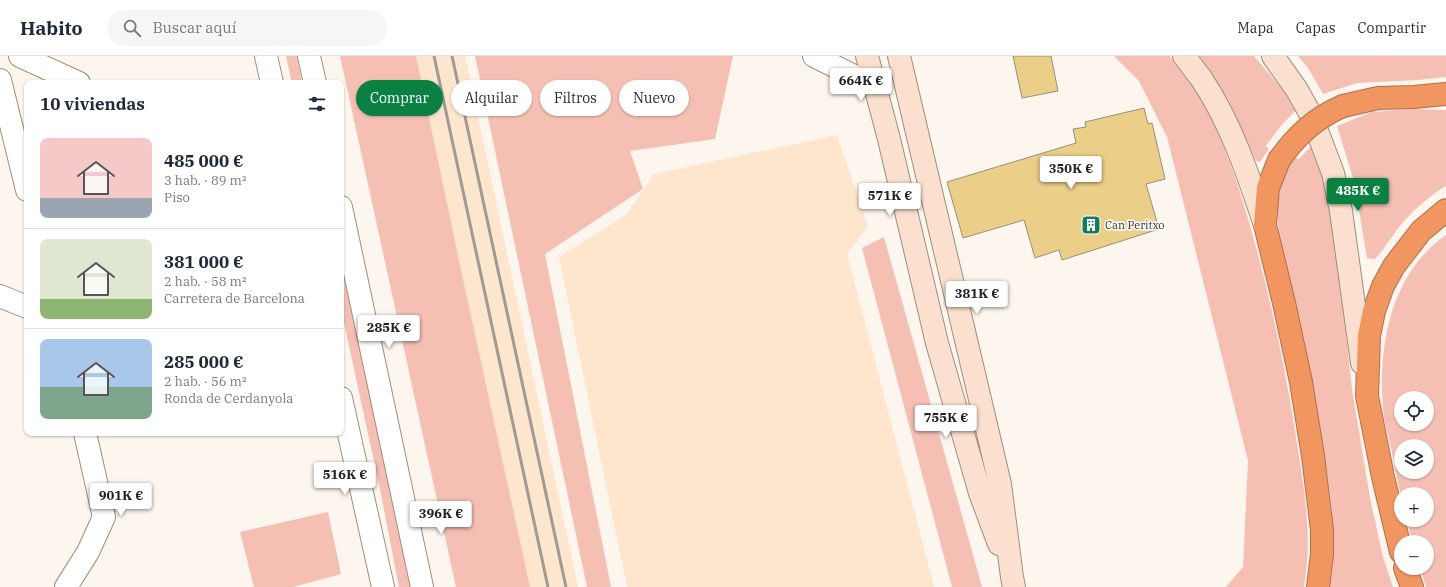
<!DOCTYPE html>
<html lang="es">
<meta charset="utf-8">
<style>
:root{--surface:#fff;--page:#f6f6f7;--text:#1f2937;--muted:#747a83;--line:#e0e1e3;--accent:#0b8043}
body{margin:0;font-family:"IBM Plex Serif",serif;background:var(--page);color:var(--text);height:100vh;display:flex;flex-direction:column;font-size:15px;white-space:nowrap}
*{box-sizing:border-box;margin:0}
p{font-size:13px;color:var(--muted)}
.icon{flex:none;width:22px;height:22px;fill:none;stroke:currentColor;stroke-width:2;stroke-linecap:round;stroke-linejoin:round}
.map{position:relative;flex:1;overflow:hidden}
.panel{position:absolute;left:24px;top:24px;width:320px;height:356px;display:flex;flex-direction:column;background:var(--surface);border-radius:8px;box-shadow:0 1px 3px #0004}
.panel>*{flex:none}
.top-card{position:absolute;left:356px;top:24px;width:380px;height:36px;display:flex;gap:8px}
.fabs{position:absolute;left:1394px;top:335px;display:grid;gap:8px}
.fabs a{display:grid;place-items:center;width:40px;height:40px;border-radius:50%;background:var(--surface);box-shadow:0 1px 3px #0004;font-size:20px}
.price{position:absolute;translate:-50% -34px;padding:0 9px;border-radius:4px;background:#fff;color:#222;font-size:13px;line-height:26px;filter:drop-shadow(0 1px 2px #0008)}
.price::after{content:'';position:absolute;left:50%;top:24px;width:12px;height:9px;margin-left:-6px;background:inherit;clip-path:polygon(0 0,100% 0,50% 100%)}
.price.on{background:var(--accent);color:#fff}
ul{padding:0;list-style:none}
li{display:flex;align-items:center;gap:12px;height:100px;padding:0 16px}
li+li{border-top:1px solid var(--line)}
li span{display:grid;place-items:center;flex:none;width:112px;height:80px;border-radius:8px;color:#555}
li>.icon{margin-inline-start:auto}
span .icon{width:48px;height:48px;fill:#fffc;stroke-width:1}
li b{font-size:17px}
h2{display:flex;justify-content:space-between;align-items:center;height:48px;padding:0 16px;font-size:17px}
.tag{padding:0 14px;border-radius:18px;background:var(--surface);box-shadow:0 1px 3px #0004;font-size:14px;line-height:36px}
.tag.on{background:var(--accent);color:#fff}
header{display:flex;align-items:center;gap:24px;box-sizing:border-box;height:56px;padding:0 20px;background:var(--surface);border-bottom:1px solid var(--line)}
header strong{font-size:19px}
nav{display:flex;gap:22px;margin-inline-start:auto;font-size:14px}
.search{width:280px;height:36px;background:var(--page);display:flex;align-items:center;gap:10px;box-sizing:border-box;padding:0 14px;border-radius:22px;color:var(--muted);font-size:15px}
.map>svg:first-child{display:block}
</style>
<header>
<strong>Habito</strong>
<div class="search"><svg class="icon" aria-label="search" viewBox="0 0 24 24"><circle cx="10" cy="10" r="6"/><path d="M15 15l6 6"/></svg>Buscar aquí</div>
<nav><a>Mapa</a><a>Capas</a><a>Compartir</a></nav>
</header>
<div class="map">
<svg width="1446" height="531" viewBox="0 0 1446 531">
<rect width="100%" height="100%" fill="#fdf6ee"/>
<!-- built -->
<path fill="#fde6cd" d="M416 0H465L578 531H530L463 223Z
M837 79 868 170 847 198 934 531H627L559 201 626 159 654 118Z"/>
<!-- green -->
<path fill="#f6bfb4" fill-rule="evenodd" d="M286 0H297L302 27H292Z
M340 0H416L463 223 530 531H456Z
M475 0H733L715 83 630 95 643 133 545 198 611 531H587Z
M1114 0H1170C1185 19 1200 39 1210 60 1233 107 1247 157 1260 206 1275 264 1287 322 1296 381 1304 431 1313 481 1304 531H1226L1243 511 1248 405 1167 81 1139 25Z
M1199 0H1254L1278 28 1296 54 1280 71 1266 90 1269 93 1260 106 1256 105 1229 45Z
M1298 0H1446V21L1418 24 1357 27 1323 38 1308 12Z
M1408 53 1446 54V130C1429 140 1411 156 1399 171 1391 182 1384 193 1375 203L1367 202 1354 125 1337 70 1372 56Z
M1312 89 1323 119 1335 179 1352 333 1370 442 1383 501 1393 531H1329C1339 488 1330 435 1323 393 1315 347 1307 301 1297 256 1290 218 1273 179 1279 140 1281 126 1288 113 1294 101L1299 103Z
M1446 179V531H1426L1420 512H1427V486H1412L1407 464H1427V438H1401V441C1397 424 1394 405 1390 387 1388 377 1384 365 1383 354 1378 290 1390 218 1446 179ZM1401 342H1427V368H1401ZM1401 390H1427V416H1401Z
M884 181 982 531H952L862 192Z
M341 195 414 531H399L380 433 341 253Z
M328 456 341 518 293 531H254L240 476Z"/>
<!-- building -->
<path fill="#ebce88" stroke="#98907b" d="M1013 0H1051L1058 35 1022 42Z
M1144 52 1148 68 1152 67 1165 123 1146 128 1159 173 1062 204 1059 194 1035 202 1024 164 963 182 947 126 1076 87 1073 73 1086 71 1085 66Z"/>
<g fill="none" stroke-linecap="round" stroke-linejoin="round">
<defs>
<path id="minor" d="M20 0 79 27
M814 0 874 30
M0 24 27 134
M0 240 27 251
M66 531 88 496 104 461 85 377"/>
<path id="tertiary" d="M266 0 272 27
M309 0 315 27
M341 151 422 531
M341 342 383 531"/>
<path id="secondary" d="M867 0 889 83 937 287 980 437 999 488
M899 0 1000 428 1012 521 1014 531
M1184 0C1190 7 1195 15 1201 22 1231 67 1248 118 1265 169
M1273 0 1297 34 1311 59 1333 117 1341 155 1362 307"/>
<path id="motorway" d="M1343 50 1378 42 1414 41 1446 38
M1279 104 1268 132 1265 169 1284 247 1301 326 1313 400 1322 474V498L1318 531
M1401 496 1383 421 1367 340 1369 280 1374 255 1383 230 1394 210 1421 175 1446 154
M1405 512 1412 531"/>
</defs>
<!-- minor casing -->
<use href="#minor" stroke="#9e8e7d" stroke-width="24"/>
<!-- tertiary casing -->
<use href="#tertiary" stroke="#9e8e7d" stroke-width="24"/>
<!-- secondary casing -->
<use href="#secondary" stroke="#9e8e7d" stroke-width="24"/>
<!-- motorway casing -->
<use href="#motorway" stroke="#ae714b" stroke-width="24"/>
<!-- minor -->
<use href="#minor" stroke="#fff" stroke-width="22"/>
<!-- tertiary -->
<use href="#tertiary" stroke="#fff" stroke-width="22"/>
<!-- secondary -->
<use href="#secondary" stroke="#fbe0cf" stroke-width="22"/>
<!-- motorway -->
<use href="#motorway" stroke="#f19660" stroke-width="22"/>
<!-- rail -->
<path stroke="#a09a92" stroke-width="3" d="M434 0 548 531
M452 0 566 531"/>
<defs>
<path id="motorway-bridge" d="M1279 104C1296 80 1315 62 1343 50"/>
</defs>
<!-- motorway-bridge casing -->
<use href="#motorway-bridge" stroke="#ae714b" stroke-width="24" stroke-linecap="butt"/>
<!-- motorway-bridge -->
<use href="#motorway-bridge" stroke="#f19660" stroke-width="22"/>
</g>
<!-- icons -->
<defs>
<symbol id="building-square" viewBox="-11 -11 22 22"><rect x="-9" y="-9" width="18" height="18" rx="4" fill="#127e59" stroke="#fff"/><path d="M-4-6H4V6H1V3H-1V6H-4ZM-2.5-4.3h1.7v1.8h-1.7ZM.8-4.3h1.7v1.8H.8ZM-2.5-1h1.7V.8h-1.7ZM.8-1h1.7V.8H.8Z" fill="#fff"/></symbol>
</defs>
<g fill-rule="evenodd">
<use href="#building-square" x="1080" y="158" width="22" height="22"/>
</g>
<g text-anchor="middle" stroke-width="3" stroke-linejoin="round" paint-order="stroke">
<!-- poi labels -->
<g font-size="11" fill="#322c24" stroke="#fff" text-anchor="start">
<text x="1105" y="173">Can Peritxo</text>
</g>
</g>
</svg>
<div class="fabs">
<a><svg class="icon" aria-label="locate" viewBox="0 0 24 24"><circle cx="12" cy="12" r="6"/><path d="M12 2v4M12 18v4M2 12h4M18 12h4"/></svg></a>
<a><svg class="icon" aria-label="layers" viewBox="0 0 24 24"><path d="M12 4l9 5-9 5-9-5zM3 14l9 5 9-5"/></svg></a>
<a>+</a>
<a>−</a>
</div>
<b class="price" style="left:861px;top:46px">664K €</b>
<b class="price" style="left:1071px;top:134px">350K €</b>
<b class="price on" style="left:1358px;top:156px">485K €</b>
<b class="price" style="left:890px;top:161px">571K €</b>
<b class="price" style="left:977px;top:259px">381K €</b>
<b class="price" style="left:389px;top:293px">285K €</b>
<b class="price" style="left:946px;top:383px">755K €</b>
<b class="price" style="left:345px;top:440px">516K €</b>
<b class="price" style="left:121px;top:461px">901K €</b>
<b class="price" style="left:441px;top:479px">396K €</b>
<div class="top-card">
<a class="tag on">Comprar</a>
<a class="tag">Alquilar</a>
<a class="tag">Filtros</a>
<a class="tag">Nuevo</a>
</div>
<section class="panel">
<h2>10 viviendas<svg class="icon" aria-label="filters" viewBox="0 0 24 24"><path d="M4 7h16M4 17h16"/><circle cx="9" cy="7" r="2"/><circle cx="15" cy="17" r="2"/></svg></h2>
<ul>
<li><span style="background:linear-gradient(#f6c9c9 75%,#9aa5b1 0)"><svg class="icon" aria-label="home" viewBox="0 0 24 24"><path d="M3 11l9-7 9 7M6 9v11h12V9"/></svg></span><div><b>485 000 €</b><p>3 hab. · 89 m²</p><p>Piso</p></div></li>
<li><span style="background:linear-gradient(#dfe7d0 75%,#8fb573 0)"><svg class="icon" aria-label="home" viewBox="0 0 24 24"><path d="M3 11l9-7 9 7M6 9v11h12V9"/></svg></span><div><b>381 000 €</b><p>2 hab. · 58 m²</p><p>Carretera de Barcelona</p></div></li>
<li><span style="background:linear-gradient(#a9c7e8 60%,#7fa58c 0)"><svg class="icon" aria-label="home" viewBox="0 0 24 24"><path d="M3 11l9-7 9 7M6 9v11h12V9"/></svg></span><div><b>285 000 €</b><p>2 hab. · 56 m²</p><p>Ronda de Cerdanyola</p></div></li>
</ul>
</section>
</div>
